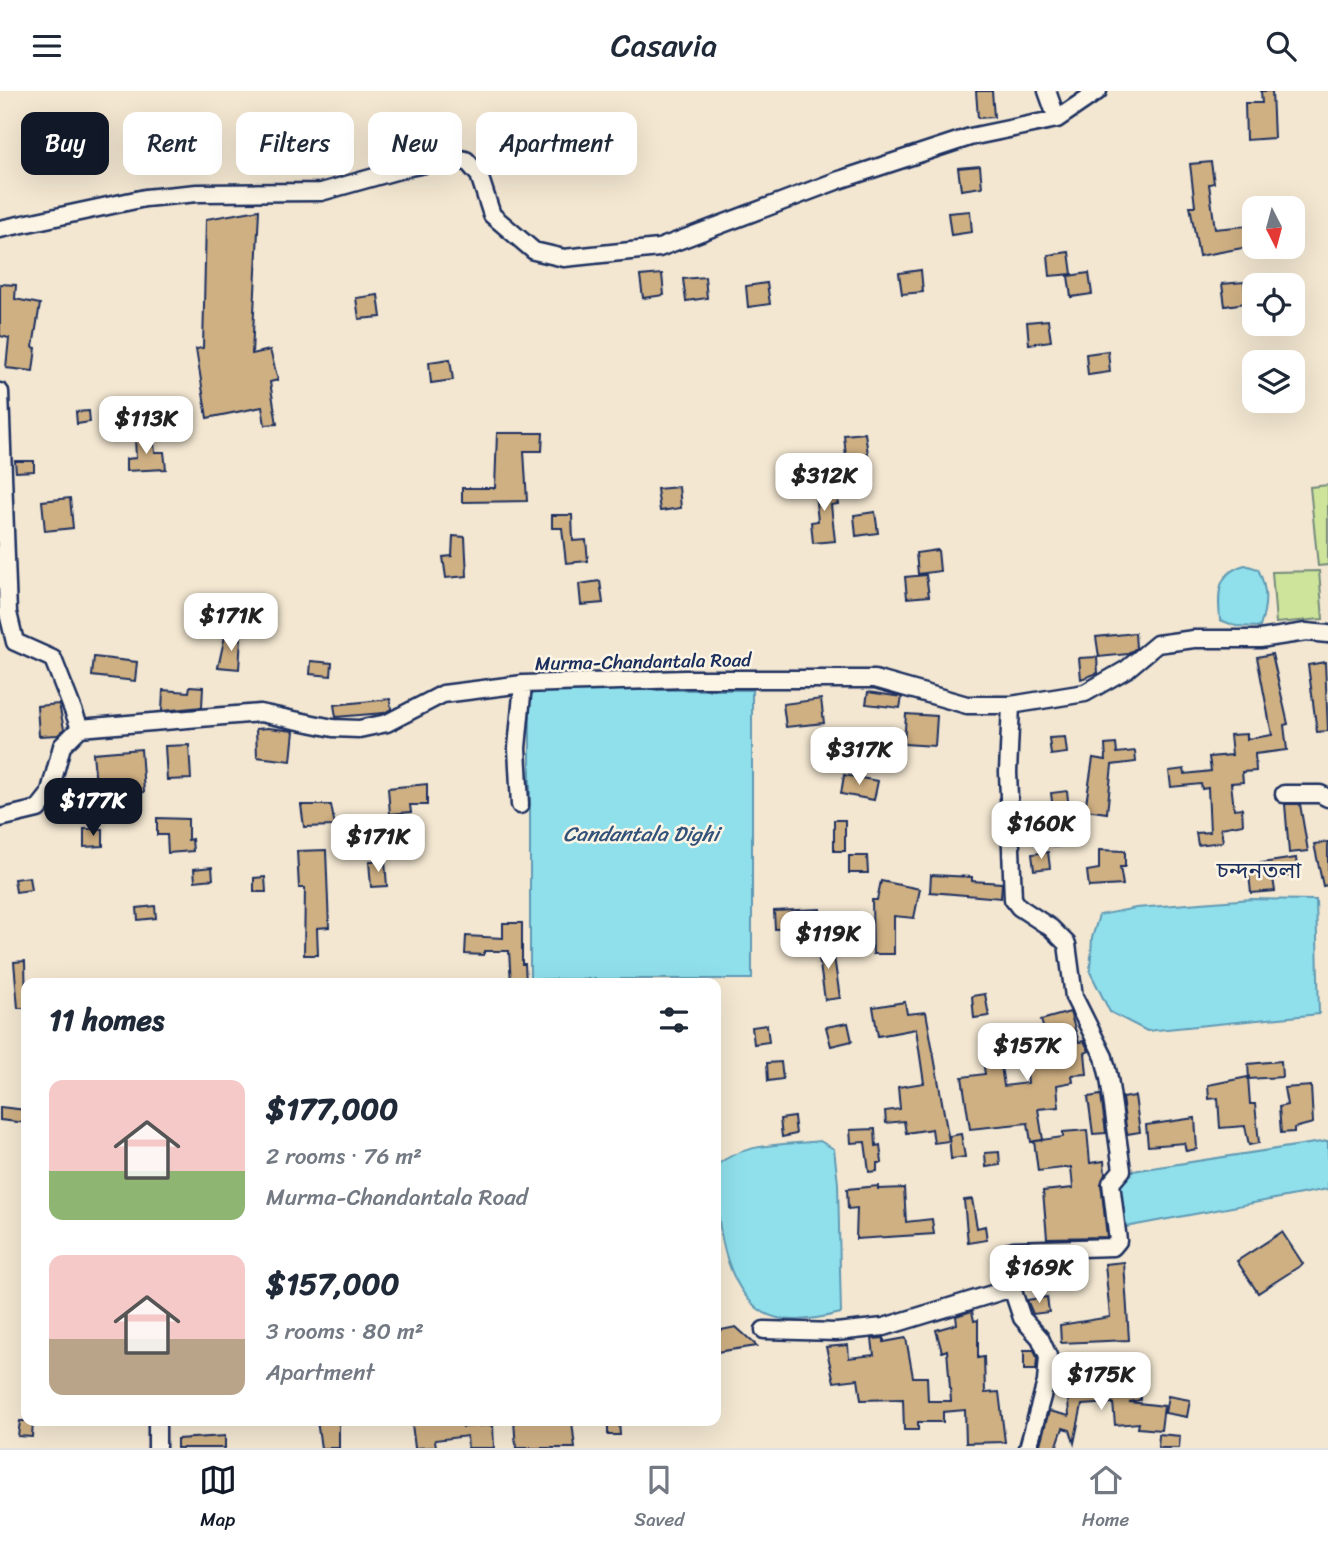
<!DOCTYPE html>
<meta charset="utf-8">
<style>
:root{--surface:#fff;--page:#f2f2f3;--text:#1f2937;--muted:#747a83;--line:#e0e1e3;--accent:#111827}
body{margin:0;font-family:Sriracha,"Noto Sans Bengali",sans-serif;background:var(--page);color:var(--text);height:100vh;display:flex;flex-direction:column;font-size:26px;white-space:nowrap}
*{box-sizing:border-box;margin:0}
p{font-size:23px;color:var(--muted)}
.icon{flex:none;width:38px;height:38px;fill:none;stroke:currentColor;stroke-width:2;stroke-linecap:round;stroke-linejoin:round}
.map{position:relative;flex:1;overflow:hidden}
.panel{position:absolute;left:21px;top:887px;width:700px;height:448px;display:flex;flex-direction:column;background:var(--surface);border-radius:14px;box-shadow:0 7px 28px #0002}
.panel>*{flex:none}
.guide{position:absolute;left:21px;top:21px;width:700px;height:63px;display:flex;gap:14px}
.needle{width:46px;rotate:174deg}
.controls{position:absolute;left:1242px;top:105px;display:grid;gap:14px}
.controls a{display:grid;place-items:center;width:63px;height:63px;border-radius:14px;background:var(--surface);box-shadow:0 7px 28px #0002;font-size:35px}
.price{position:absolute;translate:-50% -60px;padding:0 16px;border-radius:14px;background:#fff;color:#222;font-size:23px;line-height:46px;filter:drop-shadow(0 2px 4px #0008)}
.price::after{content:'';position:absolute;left:50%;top:42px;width:21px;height:16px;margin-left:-10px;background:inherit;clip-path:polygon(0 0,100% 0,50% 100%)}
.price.selected{background:var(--accent);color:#fff}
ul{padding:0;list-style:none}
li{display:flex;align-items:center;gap:21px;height:175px;padding:0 28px}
li span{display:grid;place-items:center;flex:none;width:196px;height:140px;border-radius:14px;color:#555}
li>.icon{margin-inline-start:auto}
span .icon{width:84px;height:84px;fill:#fffc;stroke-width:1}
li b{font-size:30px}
h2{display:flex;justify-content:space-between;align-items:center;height:84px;padding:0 28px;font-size:30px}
.chip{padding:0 24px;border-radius:14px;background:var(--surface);box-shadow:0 7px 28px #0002;font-size:24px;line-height:63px}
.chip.selected{background:var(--accent);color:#fff}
header{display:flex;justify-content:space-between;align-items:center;height:91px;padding:0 28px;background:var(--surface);font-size:32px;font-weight:600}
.tab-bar{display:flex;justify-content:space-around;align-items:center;height:98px;border-top:2px solid var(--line);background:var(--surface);font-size:19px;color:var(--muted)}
.tab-bar a{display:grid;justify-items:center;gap:4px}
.tab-bar .selected{color:var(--accent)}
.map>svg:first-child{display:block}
</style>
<header><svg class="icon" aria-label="menu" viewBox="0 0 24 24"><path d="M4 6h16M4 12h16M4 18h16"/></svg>Casavia<svg class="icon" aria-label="search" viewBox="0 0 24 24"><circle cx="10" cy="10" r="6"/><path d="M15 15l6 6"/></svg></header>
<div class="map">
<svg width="1328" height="1357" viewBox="0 0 1328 1357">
<rect width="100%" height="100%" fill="#f3e7d1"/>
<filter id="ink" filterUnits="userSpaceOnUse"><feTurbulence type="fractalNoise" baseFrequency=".0143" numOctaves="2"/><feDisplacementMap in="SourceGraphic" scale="14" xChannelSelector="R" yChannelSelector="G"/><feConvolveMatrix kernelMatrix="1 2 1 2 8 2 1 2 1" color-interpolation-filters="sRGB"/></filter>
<g filter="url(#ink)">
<!-- green -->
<path fill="#cde49a" stroke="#748a7c" stroke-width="2" d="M1328 394V474L1318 475 1310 396Z
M1319 480 1323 528 1276 532 1272 481Z"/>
<!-- water -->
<path fill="#90e0ec" stroke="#6199b3" stroke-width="2" d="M1245 474 1258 478C1268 499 1267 514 1260 536L1236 535 1220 529C1218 503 1216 482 1245 474Z
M530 599H752V888H530Z
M1252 808 1316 809 1319 923 1147 940 1110 921 1090 881 1092 847 1099 824 1136 817Z
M820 1050 834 1058 838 1092 841 1222C816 1228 780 1236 757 1217 720 1185 716 1120 716 1075 743 1051 786 1054 820 1050Z
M1328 1050V1098L1120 1137 1117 1092 1126 1081Z"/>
<!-- building -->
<path fill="#cfb083" stroke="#1b2f5e" stroke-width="2" d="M976 0H992L994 26 978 27Z
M1261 0H1272L1274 47 1246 49 1245 12H1262Z
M1211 71 1214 92 1209 93 1215 138 1246 135 1248 156 1199 165 1190 115H1195L1190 73Z
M980 75 982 96 961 99 958 77Z
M259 119 252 263 270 259 278 289 270 291 277 333 265 334 262 316 207 327 196 258 203 257 206 128Z
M970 120 972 141 951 144 948 122Z
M1069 161 1072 183 1050 185 1048 164Z
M921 179 923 201 902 203 899 182Z
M1089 182 1092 203 1071 206 1068 185Z
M662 183 664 204 643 207 640 185Z
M705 186 707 207 686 210 683 188Z
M1244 191 1246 212 1225 215 1222 193Z
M767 192 770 213 748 216 746 195Z
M0 193 16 194 15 208 40 213 33 256 36 257 33 280 6 277 9 247 0 245Z
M378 204 381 226 359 228 356 207Z
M1048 229 1051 250 1029 253 1027 231Z
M1108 260 1110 281 1088 284 1086 263Z
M450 268 453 289 431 292 429 271Z
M89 320 90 331 77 333 76 321Z
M497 342H543L542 360H524L527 410 462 411V397H495Z
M865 342 868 363 846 366 844 344Z
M153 345 155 361H164L166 378 126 380V368L136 367 135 347Z
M15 370H34V380L16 381Z
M836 392 838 413 831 414 835 450 813 452 811 431 818 430 814 394Z
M679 396 681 417 660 420 657 398Z
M70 407 73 437 45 440 42 410Z
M875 421 878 442 856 445 854 424Z
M552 424H572L573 450 586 449 588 470 566 472 562 437H552Z
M453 445 465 446 467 485 446 487 443 466 452 465Z
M938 459 940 480 918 483 916 462Z
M926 484 929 505 907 507 905 486Z
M600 490 603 512 581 514 579 493Z
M1135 542 1136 557 1128 563 1099 566 1096 546Z
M225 545 241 547 239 578 218 576Z
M1272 563 1288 633 1284 634 1287 659 1255 663 1256 680 1242 681 1243 691 1231 692 1234 718 1242 717 1243 733 1221 737 1223 751 1198 754 1196 742 1210 741 1208 697 1202 698 1201 693 1171 696 1169 680 1184 678 1185 683 1211 680 1209 666 1232 664 1230 644 1247 643V648L1272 644 1257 566Z
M94 566 137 571 135 590 92 585Z
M1097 566 1098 582 1081 588 1079 567Z
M311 570 332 572 331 585 310 583Z
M1325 571 1328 640 1317 641 1308 574Z
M190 595 203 596 202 616 162 620 163 599 189 601Z
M868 601 902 606 900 617 866 613Z
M390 608 391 618 384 622 336 626 334 614Z
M821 608 824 632 786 636 783 613Z
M59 613 64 638 58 644 39 645 37 615Z
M906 623 937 625 935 655 904 653Z
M268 637 294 640 291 670 257 666 256 638Z
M1065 646 1067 662 1051 664 1049 647Z
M1116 653 1117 662 1135 660 1136 671 1112 674 1107 722 1085 719 1093 667 1106 669 1105 654Z
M189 654 191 688 167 689 165 655Z
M141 658 144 701 97 705 93 662Z
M844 684 878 690 874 709 841 703Z
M427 693V714H410L411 721 390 723 388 697Z
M1067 700 1069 718H1053L1051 702Z
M1285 713H1300L1308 760 1289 762Z
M301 714H331L335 735 304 736Z
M157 727 188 728V749L192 748 193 760 168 762 167 744H157Z
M834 729H845V760H834Z
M84 738H103V755L84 756Z
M1067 738 1069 754 1054 756 1052 740Z
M1328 751V794L1323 795 1314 753Z
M326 759 329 836 317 837 318 864H304L305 797H299L297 760Z
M1099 759 1125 760V776H1120L1123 794 1089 796 1087 780 1099 778Z
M1048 761 1050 777 1034 779 1032 763Z
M849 765H867L868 782H849Z
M1296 767 1298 784 1273 787 1275 800 1251 802 1248 774Z
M369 770H385L387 795 371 796Z
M212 776 213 788 195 790 194 778Z
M931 784 972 786V790L1002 792 1001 807 930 801Z
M29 786 31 799 16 801 14 788Z
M265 786 266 801H254V787Z
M881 790 920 798 914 827 894 825V863H873L872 809H877Z
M155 815 156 827 138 829 137 817Z
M820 818V836L775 838 774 820Z
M503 832H522V873H525L526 892H511L509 860H484V864L465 863 466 845 503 847Z
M832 852 840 907 825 909 817 853Z
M25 870 26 917H18L14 871Z
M985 903 989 925 974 927 972 905Z
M905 911 907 923 926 921 949 1050 934 1052 932 1038 906 1042 904 1030 886 1032 885 1020 900 1018 898 996 924 992 916 938 878 945 873 916Z
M1070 921 1079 951 1084 950 1089 960 1085 962 1087 983 1072 984 1073 991 1057 994 1059 1016 1038 1018 1043 1049 1031 1051 1028 1032 970 1038 962 986 985 983 983 970 1000 968 1004 995 1028 992 1026 971 1053 968 1041 929Z
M848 932 852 950 831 955 826 936Z
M767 934 769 951 754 953 752 936Z
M1281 970 1282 986 1249 988 1248 973Z
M781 971 783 988 768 990 767 972Z
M1248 986 1250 1013H1255L1259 1052 1249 1054 1245 1035 1220 1037 1218 1007 1209 1008 1208 994Z
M1311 995 1313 1032 1294 1037V1041L1281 1042 1279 1016 1287 1014 1284 997Z
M1101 1004 1106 1042 1093 1043 1088 1006Z
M1135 1005 1140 1041 1127 1043 1122 1007Z
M0 1016 26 1019V1032L0 1029Z
M794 1026 796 1043 782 1046 780 1028Z
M1195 1027 1197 1058 1186 1060 1184 1052 1148 1055 1146 1034Z
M875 1038 876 1055 880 1054 882 1072H877V1080L869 1081 865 1051 851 1052 850 1039Z
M1087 1039 1090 1072 1104 1070 1105 1083 1101 1093 1107 1146 1047 1147 1043 1100 1073 1097 1071 1076 1038 1080 1034 1050 1063 1046V1041Z
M961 1043 965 1066 951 1068 949 1045Z
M999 1061 1000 1074 986 1076 985 1062Z
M878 1095V1098L904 1097 906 1131 932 1128 934 1143 856 1148 857 1117 848 1118 847 1098Z
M972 1108 977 1137 985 1135 987 1149 968 1152 964 1109Z
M1282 1141 1303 1173 1258 1202 1237 1170Z
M1124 1171 1129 1249 1061 1252 1060 1234 1110 1226 1105 1173Z
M1047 1206 1049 1221 1033 1223 1027 1209Z
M972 1220 974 1230 978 1229V1267L984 1266 985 1302 999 1301 1005 1351 966 1352 965 1319 943 1321V1331H918V1339H904L903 1308 861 1309 858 1288 834 1291 826 1256 848 1254 849 1267 874 1264 872 1248 884 1247V1251L906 1247 913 1286H927L928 1310H951L947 1259 942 1261 936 1239 957 1233 956 1225Z
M736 1236 757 1255 716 1261V1240Z
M1024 1259H1034L1037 1267 1036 1279H1024Z
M1079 1290 1080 1301H1114V1297L1127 1295 1128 1301H1140V1309L1129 1311 1164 1315 1161 1339 1138 1337 1139 1332 1115 1334 1113 1312 1082 1314 1074 1352 1070 1339 1063 1337 1056 1357H1039L1049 1320 1069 1325 1067 1292Z
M1168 1305 1190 1309 1187 1326 1165 1322Z
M20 1330H33L32 1346 18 1345Z
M317 1330H339V1357H321Z
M431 1330H463V1336L493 1334 494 1357H468L467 1345 435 1349 436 1356 415 1357 412 1333Z
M514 1330H572L575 1357H516Z
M608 1330H619L620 1344H608Z
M1159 1343 1180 1345 1179 1357H1158Z
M225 1345V1357H177V1348Z"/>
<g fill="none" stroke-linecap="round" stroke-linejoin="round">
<defs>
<path id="minor" d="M1047 0 1057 28
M0 138 145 107 197 102 321 101 410 76 456 67 466 69 479 84 492 124 534 160 564 167 659 157 839 89 970 46 1057 28 1098 0
M0 301 8 522 15 551 53 568 80 637
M1011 614 1008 681 1013 808 1019 816 1051 837 1067 853 1074 906 1104 966 1109 987 1122 1079 1111 1092 1118 1150 1113 1156 1013 1159 1003 1167 1012 1197
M1284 703H1320L1328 707
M520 714 517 657 523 593
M0 727 38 718 49 704 62 655 80 637 260 622 333 637 359 638 387 632 443 603 523 593 685 588H875L967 614H1011L1085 602 1127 578 1157 553 1194 548H1260L1306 541 1328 543
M764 1239 836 1241 884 1236 1012 1197 1022 1227 1040 1247 1048 1265 1046 1291 1028 1357
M157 1357V1330"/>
</defs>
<!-- minor casing -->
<use href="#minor" stroke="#1b2f5e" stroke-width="21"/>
<!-- minor -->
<use href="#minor" stroke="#fcf5e5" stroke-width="16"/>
</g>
</g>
<g text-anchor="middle" stroke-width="5" stroke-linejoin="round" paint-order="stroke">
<!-- street labels -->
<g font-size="19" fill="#1b2f5e" stroke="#fcf5e5">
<text transform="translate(643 570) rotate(-1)" y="7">Murma-Chandantala Road</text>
</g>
<!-- water labels -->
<g font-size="21" font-style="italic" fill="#32527a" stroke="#fcf5e5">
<text x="641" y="750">Candantala Dighi</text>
</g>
<!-- quarter labels -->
<g font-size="23" fill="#1b2f5e" stroke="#fcf5e5">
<text x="1259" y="787">চন্দনতলা</text>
</g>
</g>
</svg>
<div class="controls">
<a><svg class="needle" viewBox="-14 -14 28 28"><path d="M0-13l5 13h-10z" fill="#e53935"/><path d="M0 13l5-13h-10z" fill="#747a83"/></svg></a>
<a><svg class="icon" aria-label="locate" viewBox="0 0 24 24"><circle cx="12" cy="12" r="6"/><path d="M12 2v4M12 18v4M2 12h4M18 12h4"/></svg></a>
<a><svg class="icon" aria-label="layers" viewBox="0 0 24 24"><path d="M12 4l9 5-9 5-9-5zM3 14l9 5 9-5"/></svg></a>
</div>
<b class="price" style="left:146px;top:365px">$113K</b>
<b class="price" style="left:824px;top:422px">$312K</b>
<b class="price" style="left:231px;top:562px">$171K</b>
<b class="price" style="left:859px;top:696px">$317K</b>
<b class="price selected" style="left:93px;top:747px">$177K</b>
<b class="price" style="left:1041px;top:770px">$160K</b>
<b class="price" style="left:378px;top:783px">$171K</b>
<b class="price" style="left:828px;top:880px">$119K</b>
<b class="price" style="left:1027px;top:992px">$157K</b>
<b class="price" style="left:1039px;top:1214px">$169K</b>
<b class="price" style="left:1101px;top:1321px">$175K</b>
<div class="guide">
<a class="chip selected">Buy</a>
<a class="chip">Rent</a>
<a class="chip">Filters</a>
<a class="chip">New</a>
<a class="chip">Apartment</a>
</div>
<section class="panel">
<h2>11 homes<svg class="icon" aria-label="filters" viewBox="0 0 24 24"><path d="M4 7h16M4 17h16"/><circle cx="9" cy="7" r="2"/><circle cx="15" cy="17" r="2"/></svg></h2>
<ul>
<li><span style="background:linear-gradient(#f6c9c9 65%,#8fb573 0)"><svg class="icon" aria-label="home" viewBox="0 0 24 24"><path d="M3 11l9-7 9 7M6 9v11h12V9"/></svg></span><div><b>$177,000</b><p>2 rooms · 76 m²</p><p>Murma-Chandantala Road</p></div></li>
<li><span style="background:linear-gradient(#f6c9c9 60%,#b9a48a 0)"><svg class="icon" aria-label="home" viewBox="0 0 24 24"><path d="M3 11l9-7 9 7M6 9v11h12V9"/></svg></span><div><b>$157,000</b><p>3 rooms · 80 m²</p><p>Apartment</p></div></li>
</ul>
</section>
</div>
<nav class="tab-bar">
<a class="selected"><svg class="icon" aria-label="map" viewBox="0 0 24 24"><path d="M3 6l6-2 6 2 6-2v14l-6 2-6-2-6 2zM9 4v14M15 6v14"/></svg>Map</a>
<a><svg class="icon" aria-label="saved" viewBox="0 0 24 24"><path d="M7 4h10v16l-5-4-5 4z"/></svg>Saved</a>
<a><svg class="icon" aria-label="home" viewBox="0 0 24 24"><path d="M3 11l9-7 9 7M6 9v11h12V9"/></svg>Home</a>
</nav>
